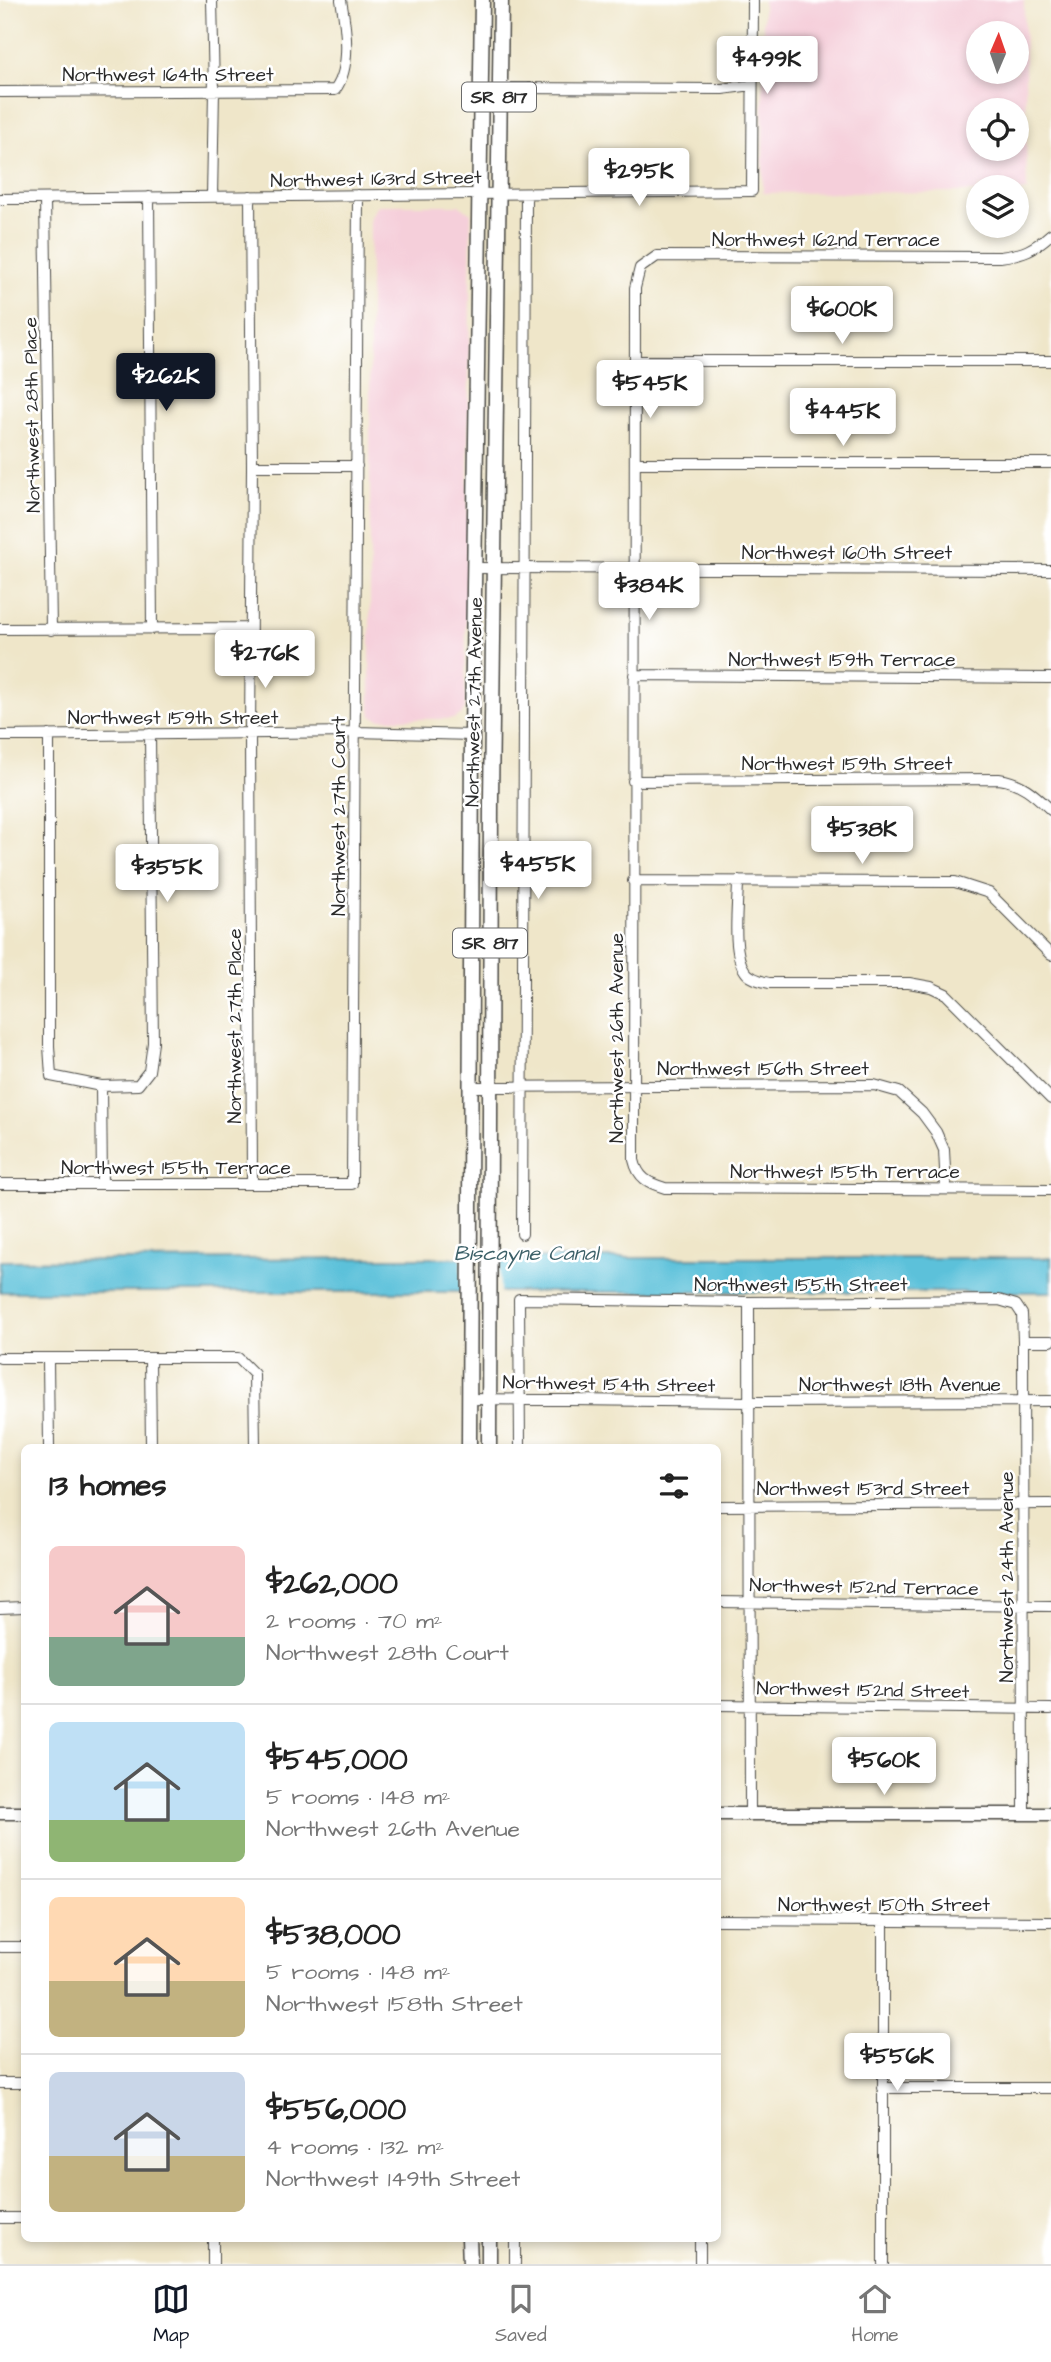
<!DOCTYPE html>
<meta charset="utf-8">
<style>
:root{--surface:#fff;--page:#f2f2f2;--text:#222;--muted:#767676;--line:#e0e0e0;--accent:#111827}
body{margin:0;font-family:"Architects Daughter",sans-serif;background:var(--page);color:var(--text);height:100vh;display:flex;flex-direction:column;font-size:26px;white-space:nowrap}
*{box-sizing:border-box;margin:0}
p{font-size:23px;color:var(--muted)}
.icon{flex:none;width:38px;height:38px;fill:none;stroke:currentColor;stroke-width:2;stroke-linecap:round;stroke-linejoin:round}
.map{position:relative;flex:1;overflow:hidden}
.panel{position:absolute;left:21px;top:1444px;width:700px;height:798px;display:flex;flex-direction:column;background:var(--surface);border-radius:10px;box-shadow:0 4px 10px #0003}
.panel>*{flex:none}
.needle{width:46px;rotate:2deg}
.tools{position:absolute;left:966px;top:21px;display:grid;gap:14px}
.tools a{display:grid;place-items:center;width:63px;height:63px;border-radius:50%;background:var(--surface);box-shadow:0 4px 10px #0003;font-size:35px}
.price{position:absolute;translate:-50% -60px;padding:0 16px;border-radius:7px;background:#fff;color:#222;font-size:23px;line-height:46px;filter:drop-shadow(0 2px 4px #0008)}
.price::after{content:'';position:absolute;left:50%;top:42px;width:21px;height:16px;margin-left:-10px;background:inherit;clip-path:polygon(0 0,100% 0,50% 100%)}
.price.current{background:var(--accent);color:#fff}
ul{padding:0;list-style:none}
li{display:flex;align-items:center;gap:21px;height:175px;padding:0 28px}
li+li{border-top:2px solid var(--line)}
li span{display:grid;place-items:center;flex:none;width:196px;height:140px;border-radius:10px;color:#555}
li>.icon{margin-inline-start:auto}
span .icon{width:84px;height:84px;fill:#fffc;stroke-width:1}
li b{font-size:30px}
h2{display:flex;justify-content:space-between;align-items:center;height:84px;padding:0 28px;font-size:30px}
.menu{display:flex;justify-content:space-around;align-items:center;height:98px;border-top:2px solid var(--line);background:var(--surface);font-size:19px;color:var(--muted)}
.menu a{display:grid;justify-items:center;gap:4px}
.menu .current{color:var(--accent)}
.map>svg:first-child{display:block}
</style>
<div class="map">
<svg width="1051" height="2264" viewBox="0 0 1051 2264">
<rect width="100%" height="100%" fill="#fff"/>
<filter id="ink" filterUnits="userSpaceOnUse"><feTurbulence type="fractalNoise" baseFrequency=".0143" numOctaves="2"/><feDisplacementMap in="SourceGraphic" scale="14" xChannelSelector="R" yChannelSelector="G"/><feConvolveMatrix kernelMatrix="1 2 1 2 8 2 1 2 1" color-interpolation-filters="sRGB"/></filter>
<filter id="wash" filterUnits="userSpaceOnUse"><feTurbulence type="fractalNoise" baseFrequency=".00686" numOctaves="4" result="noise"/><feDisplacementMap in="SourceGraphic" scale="28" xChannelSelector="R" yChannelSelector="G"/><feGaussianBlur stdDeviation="1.57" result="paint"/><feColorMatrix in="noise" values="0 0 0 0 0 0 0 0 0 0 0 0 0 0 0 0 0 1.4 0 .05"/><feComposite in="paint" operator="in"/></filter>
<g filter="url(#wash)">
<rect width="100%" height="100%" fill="#efe6c9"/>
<!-- built -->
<path fill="#f5cfda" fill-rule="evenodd" d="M763 0H1024L1027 191H1017V187H978V192L763 193ZM978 33H1017V72H978ZM978 110H1017V149H978Z
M378 205H459L471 213 465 708 462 714 454 719H379L372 716 370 710V216Z"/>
<!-- water -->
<path fill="#5cc1da" stroke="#447682" stroke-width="2" d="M366 1258H1051V1292H0V1261Z"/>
<!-- pier -->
<path fill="#efe6c9" d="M461 1254H499L500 1293H461Z"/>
</g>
<g filter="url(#ink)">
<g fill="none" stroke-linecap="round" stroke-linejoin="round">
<defs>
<path id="minor" d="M212 0 214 91 212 197
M499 88 722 89 752 85
M0 92 335 90C352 67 346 27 341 0
M250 196 252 466 250 734 252 1184
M149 197 152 629
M0 199 752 191 753 0
M45 199 51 630
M1051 234C1033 250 1024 254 1000 257L657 256 640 268 635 288 634 1160C638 1178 648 1183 665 1188L1051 1190
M635 361H1051
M635 463H1051
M252 466H357
M474 568 1051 570
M0 629 250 628
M634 675 1051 678
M49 735V1046L51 1076 101 1086 138 1085 149 1071 153 1043 150 734
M0 736 356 732 472 735
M633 781 999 779C1022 782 1035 795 1051 810
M633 881 955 882 989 893 1051 955
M738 881C738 904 731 952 745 971 750 979 761 981 769 983H909L931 987 946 994 1051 1099
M101 1086 102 1184
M470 1087 874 1085 899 1092 922 1113 936 1132 944 1150 946 1189
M0 1184H352L358 195
M522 1234 526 194
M749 1302 750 1814
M1023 1341H1051
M0 1358H238L254 1374 255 1447
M48 1359 49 1447
M150 1359 151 1447
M469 1399 750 1402 1051 1401
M520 1447 519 1299 749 1302 999 1300 1016 1305 1022 1314 1023 1341 1024 1813
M718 1506 1051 1504
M718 1602 1051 1606
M0 1608 24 1607
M718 1705 1051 1709
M718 1920 1051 1922
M0 1947H24
M0 2083H24
M882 2088H1051
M0 2218H24
M213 2238V2264
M700 2238V2264
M515 2264V2238
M883 2264V1921"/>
<path id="tertiary" d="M0 1813H24
M718 1814H1051"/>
<path id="primary" d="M469 1447 472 735 482 0
M489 1447 491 799 501 0
M469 2238 470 2264
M489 2238V2264"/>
</defs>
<!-- minor casing -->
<use href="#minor" stroke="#484743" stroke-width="12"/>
<!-- tertiary casing -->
<use href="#tertiary" stroke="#484743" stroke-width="15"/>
<!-- primary casing -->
<use href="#primary" stroke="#484743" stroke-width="17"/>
<!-- minor -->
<use href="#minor" stroke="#fff" stroke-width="10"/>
<!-- tertiary -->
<use href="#tertiary" stroke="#fff" stroke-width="12"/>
<!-- primary -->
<use href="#primary" stroke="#fff" stroke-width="14"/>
</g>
</g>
<g text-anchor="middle" stroke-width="5" stroke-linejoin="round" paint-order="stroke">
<!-- shield labels -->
<g fill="#fff" stroke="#6b6b6b" stroke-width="2">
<rect x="462" y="82.5" width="74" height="29" rx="5"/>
<rect x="453" y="928.5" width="74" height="29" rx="5"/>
</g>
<g font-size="18" font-weight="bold" fill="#2b2b2b">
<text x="499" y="103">SR 817</text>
<text x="490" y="949">SR 817</text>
</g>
<!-- street labels -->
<g font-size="19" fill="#2b2b2b" stroke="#fff">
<text x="168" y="81">Northwest 164th Street</text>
<text transform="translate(376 178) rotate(-1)" y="7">Northwest 163rd Street</text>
<text x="826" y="246">Northwest 162nd Terrace</text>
<text transform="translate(31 415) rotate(-91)" y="7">Northwest 28th Place</text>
<text x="847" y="559">Northwest 160th Street</text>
<text x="842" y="666">Northwest 159th Terrace</text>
<text transform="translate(473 702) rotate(-89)" y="7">Northwest 27th Avenue</text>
<text x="173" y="724">Northwest 159th Street</text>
<text x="847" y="770">Northwest 159th Street</text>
<text transform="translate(338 816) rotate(-90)" y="7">Northwest 27th Court</text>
<text transform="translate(234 1026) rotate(-90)" y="7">Northwest 27th Place</text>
<text transform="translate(616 1038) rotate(-90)" y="7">Northwest 26th Avenue</text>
<text x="763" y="1075">Northwest 156th Street</text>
<text x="176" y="1174">Northwest 155th Terrace</text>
<text x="845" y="1178">Northwest 155th Terrace</text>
<text x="801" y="1291">Northwest 155th Street</text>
<text transform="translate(609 1383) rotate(1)" y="7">Northwest 154th Street</text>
<text x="900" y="1391">Northwest 18th Avenue</text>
<text x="863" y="1495">Northwest 153rd Street</text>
<text transform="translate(1006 1577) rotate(-90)" y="7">Northwest 24th Avenue</text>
<text transform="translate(864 1586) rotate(1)" y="7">Northwest 152nd Terrace</text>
<text transform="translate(863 1689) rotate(1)" y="7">Northwest 152nd Street</text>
<text x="884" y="1911">Northwest 150th Street</text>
</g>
<!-- water labels -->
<g font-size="21" font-style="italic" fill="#3c6068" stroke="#fff">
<text x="526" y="1260">Biscayne Canal</text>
</g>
</g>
</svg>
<div class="tools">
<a><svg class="needle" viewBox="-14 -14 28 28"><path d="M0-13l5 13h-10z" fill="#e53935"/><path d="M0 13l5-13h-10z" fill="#767676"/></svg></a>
<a><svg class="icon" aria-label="locate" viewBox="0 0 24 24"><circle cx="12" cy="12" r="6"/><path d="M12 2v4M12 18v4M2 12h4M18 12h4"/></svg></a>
<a><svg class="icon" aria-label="layers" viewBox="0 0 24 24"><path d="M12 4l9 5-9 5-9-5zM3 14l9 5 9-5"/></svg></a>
</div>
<b class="price" style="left:767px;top:96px">$499K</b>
<b class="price" style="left:639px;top:208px">$295K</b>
<b class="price" style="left:842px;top:346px">$600K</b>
<b class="price current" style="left:166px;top:413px">$262K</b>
<b class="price" style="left:650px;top:420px">$545K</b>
<b class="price" style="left:843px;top:448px">$445K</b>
<b class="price" style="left:649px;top:622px">$384K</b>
<b class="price" style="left:265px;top:690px">$276K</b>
<b class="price" style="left:862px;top:866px">$538K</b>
<b class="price" style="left:538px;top:901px">$455K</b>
<b class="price" style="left:167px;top:904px">$355K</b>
<b class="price" style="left:884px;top:1797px">$560K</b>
<b class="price" style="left:897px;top:2093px">$556K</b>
<section class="panel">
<h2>13 homes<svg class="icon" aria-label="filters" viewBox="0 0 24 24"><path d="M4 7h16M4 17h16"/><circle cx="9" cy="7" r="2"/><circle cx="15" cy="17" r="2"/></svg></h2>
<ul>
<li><span style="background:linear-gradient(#f6c9c9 65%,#7fa58c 0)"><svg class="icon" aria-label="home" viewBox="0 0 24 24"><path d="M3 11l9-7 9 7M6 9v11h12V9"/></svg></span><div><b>$262,000</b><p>2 rooms · 70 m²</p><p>Northwest 28th Court</p></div></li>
<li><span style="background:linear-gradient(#bfe0f5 70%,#8fb573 0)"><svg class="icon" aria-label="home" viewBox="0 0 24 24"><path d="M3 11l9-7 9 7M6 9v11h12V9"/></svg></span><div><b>$545,000</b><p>5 rooms · 148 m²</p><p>Northwest 26th Avenue</p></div></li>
<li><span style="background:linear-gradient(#ffd9b3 60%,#c2b280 0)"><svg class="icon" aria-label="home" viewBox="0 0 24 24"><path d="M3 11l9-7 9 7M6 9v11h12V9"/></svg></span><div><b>$538,000</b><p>5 rooms · 148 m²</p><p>Northwest 158th Street</p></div></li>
<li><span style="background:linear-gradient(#c9d6e8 60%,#c2b280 0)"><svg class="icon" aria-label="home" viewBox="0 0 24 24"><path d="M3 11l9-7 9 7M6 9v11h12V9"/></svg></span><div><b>$556,000</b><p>4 rooms · 132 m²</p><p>Northwest 149th Street</p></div></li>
</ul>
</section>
</div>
<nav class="menu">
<a class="current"><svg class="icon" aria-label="map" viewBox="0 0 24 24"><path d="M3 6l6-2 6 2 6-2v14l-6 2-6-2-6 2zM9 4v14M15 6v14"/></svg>Map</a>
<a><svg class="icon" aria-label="saved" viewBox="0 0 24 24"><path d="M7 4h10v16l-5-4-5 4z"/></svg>Saved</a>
<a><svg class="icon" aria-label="home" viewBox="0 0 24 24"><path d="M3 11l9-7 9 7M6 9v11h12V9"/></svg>Home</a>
</nav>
